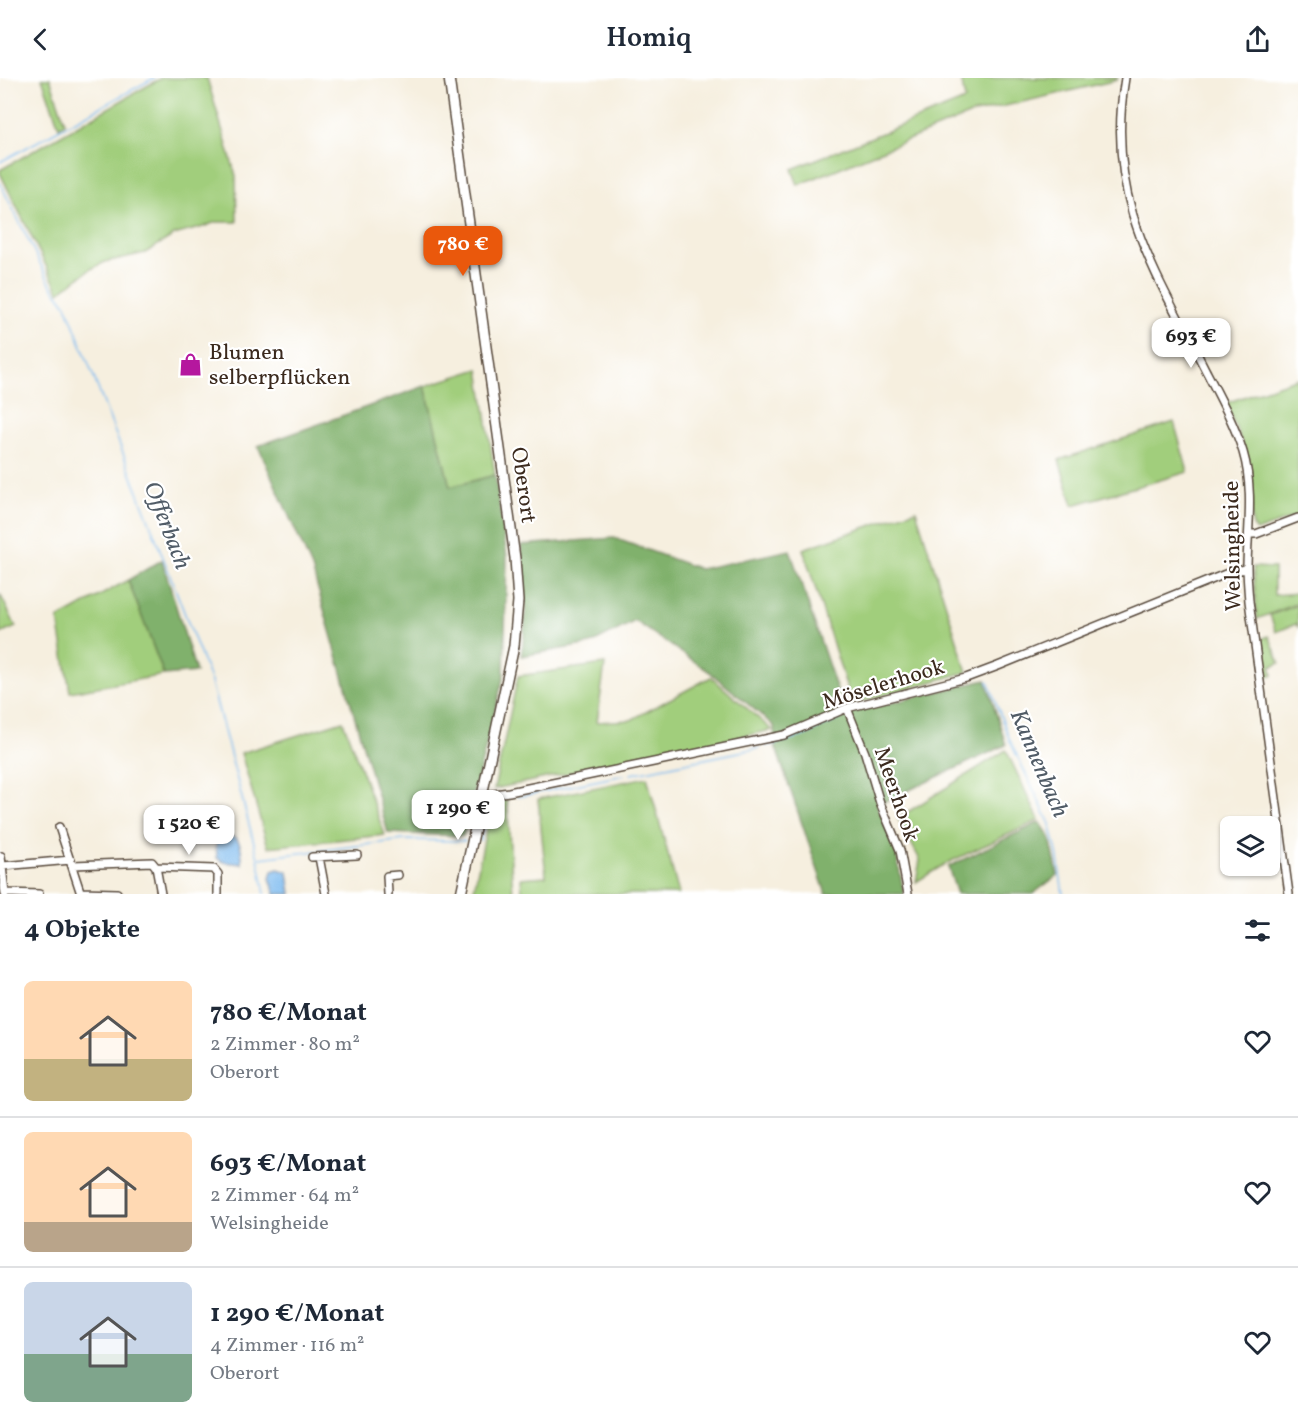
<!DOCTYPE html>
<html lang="de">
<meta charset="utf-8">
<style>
:root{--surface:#fff;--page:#f6f6f7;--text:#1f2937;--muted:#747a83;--line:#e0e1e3;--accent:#ea580c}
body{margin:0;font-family:Vollkorn,serif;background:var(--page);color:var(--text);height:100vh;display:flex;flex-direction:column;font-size:22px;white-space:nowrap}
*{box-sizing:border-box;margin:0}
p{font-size:20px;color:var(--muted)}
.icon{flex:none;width:33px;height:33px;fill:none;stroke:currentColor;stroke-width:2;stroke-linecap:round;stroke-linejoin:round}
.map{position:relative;height:816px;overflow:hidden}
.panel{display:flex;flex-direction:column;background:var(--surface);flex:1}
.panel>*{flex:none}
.tools{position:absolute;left:1220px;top:738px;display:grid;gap:12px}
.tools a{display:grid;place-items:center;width:60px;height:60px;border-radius:9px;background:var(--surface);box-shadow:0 2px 4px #0004;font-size:30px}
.price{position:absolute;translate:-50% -51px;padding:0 14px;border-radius:12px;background:#fff;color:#222;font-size:20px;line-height:39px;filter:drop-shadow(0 2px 3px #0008)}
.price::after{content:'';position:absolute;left:50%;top:36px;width:18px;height:14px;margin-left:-9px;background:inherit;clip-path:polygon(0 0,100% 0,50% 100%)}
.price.selected{background:var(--accent);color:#fff}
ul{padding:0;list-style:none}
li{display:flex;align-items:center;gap:18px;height:150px;padding:0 24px}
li+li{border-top:2px solid var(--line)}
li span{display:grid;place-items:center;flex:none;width:168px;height:120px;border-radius:9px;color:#555}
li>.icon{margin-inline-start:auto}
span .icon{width:72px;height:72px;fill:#fffc;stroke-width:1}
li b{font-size:26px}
h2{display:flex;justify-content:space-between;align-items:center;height:72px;padding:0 24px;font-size:26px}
header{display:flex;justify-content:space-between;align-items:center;height:78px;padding:0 24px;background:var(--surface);font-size:27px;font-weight:600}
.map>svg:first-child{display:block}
</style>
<header><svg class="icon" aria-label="back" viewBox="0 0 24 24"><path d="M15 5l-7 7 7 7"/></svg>Homiq<svg class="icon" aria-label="share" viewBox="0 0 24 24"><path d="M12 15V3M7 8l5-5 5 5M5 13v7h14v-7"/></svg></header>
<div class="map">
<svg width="1298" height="816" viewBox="0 0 1298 816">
<rect width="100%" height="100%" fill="#fff"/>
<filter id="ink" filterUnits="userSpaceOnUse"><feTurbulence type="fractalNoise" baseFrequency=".0167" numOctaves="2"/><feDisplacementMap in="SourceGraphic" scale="12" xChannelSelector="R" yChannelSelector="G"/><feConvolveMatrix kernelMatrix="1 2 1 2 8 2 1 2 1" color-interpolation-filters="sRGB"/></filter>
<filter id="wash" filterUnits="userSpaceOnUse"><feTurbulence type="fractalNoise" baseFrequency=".008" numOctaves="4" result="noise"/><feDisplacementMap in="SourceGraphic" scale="24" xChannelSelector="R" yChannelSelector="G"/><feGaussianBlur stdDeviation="1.35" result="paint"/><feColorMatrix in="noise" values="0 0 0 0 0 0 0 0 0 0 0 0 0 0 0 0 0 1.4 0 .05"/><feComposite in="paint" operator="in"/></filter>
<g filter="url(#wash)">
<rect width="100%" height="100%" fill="#f6efdf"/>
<!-- green -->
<path fill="#a1ce7c" stroke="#6e7c4d" stroke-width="1.5" d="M42 0H50L65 45 59 49Z
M161 0H207L236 98 237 144H216L203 149 174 157 145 175 105 184 91 191 59 214 0 95V92Z
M961 0H1118L1117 2 971 36 798 107 792 91 965 22Z
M479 291 495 397 450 409 425 308Z
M1298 300V438L1256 453C1248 446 1253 418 1252 407 1251 381 1235 350 1226 325Z
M1174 344 1188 394 1073 427 1059 382Z
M916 432 967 594 852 626 803 471Z
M1253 489 1274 490V517L1298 515V525L1257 541Z
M128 502 164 597 70 614 58 541Z
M0 516 16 549 0 556Z
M1298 527V549L1296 546 1276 554 1270 537Z
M1269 558 1280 585 1270 589 1273 597 1266 600 1261 561Z
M605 586 597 644 631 642 711 599 772 652 494 711 518 598Z
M343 643 385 757 268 769 241 675Z
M1006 672 1039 742 945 786 916 804 920 782 898 740Z
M647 699 679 816H522L521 800 546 798 538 721Z
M507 721 513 816H473L491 727Z"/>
<!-- forest -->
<path fill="#80b16c" stroke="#5e6e45" stroke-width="1.5" d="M425 308 450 409 495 397 507 479 504 597 463 758 388 755 312 490 258 368Z
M614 460 700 491 790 472 845 636 986 602 1006 667 877 727 896 774 904 816H826L775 667 774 648 711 595 635 543 591 566 521 578C528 537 525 509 521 467Z
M162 482 196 594 164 597 128 502Z
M1040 744 1050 759 1058 797 1033 816H957L948 789Z"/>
<!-- water -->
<path fill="#7bbaef" stroke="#5b7286" stroke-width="1.5" d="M222 758C242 755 242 771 242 786L224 784 217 780 216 766Z
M278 791 288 794 291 816H275L270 800 272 793Z"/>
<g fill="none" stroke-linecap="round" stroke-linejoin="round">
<!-- stream -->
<path stroke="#7bbaef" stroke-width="1.5" d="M0 84 154 0
M0 105 51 207 66 227 211 604 258 780 265 816
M988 603 1010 663 1050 746 1057 775 1063 816
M766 668 803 658 841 640
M631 696 759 670
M517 719 624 697
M480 762 488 725
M260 780 404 762 465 763"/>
</g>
</g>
<g filter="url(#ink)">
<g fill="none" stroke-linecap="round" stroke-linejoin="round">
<defs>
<path id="minor" d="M1125 0C1105 120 1153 190 1205 291 1219 318 1234 345 1243 374 1254 411 1248 449 1247 487 1247 499 1248 511 1249 523L1289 816
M1249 456H1256L1298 440
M847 630 865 675 880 725 900 772 908 816
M482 716 487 717 509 714 784 657 847 630 966 600 998 588 1233 493 1247 491
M59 749 81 816
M1 778 5 816
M312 779 357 777
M319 779 326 816
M73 787 152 784 156 789 214 791 218 796V816
M3 788 71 782
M156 789 161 816
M81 814 117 815
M5 815 39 816
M388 816 387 798 398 797"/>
<path id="secondary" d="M449 0 515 480 518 523 514 568 461 816"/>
</defs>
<!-- minor casing -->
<use href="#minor" stroke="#57483b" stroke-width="10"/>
<!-- secondary casing -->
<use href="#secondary" stroke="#57483b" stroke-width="12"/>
<!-- minor -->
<use href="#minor" stroke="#fff" stroke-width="7"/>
<!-- secondary -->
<use href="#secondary" stroke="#fff" stroke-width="9"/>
</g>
</g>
<!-- icons -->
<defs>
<symbol id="shop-bare" viewBox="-9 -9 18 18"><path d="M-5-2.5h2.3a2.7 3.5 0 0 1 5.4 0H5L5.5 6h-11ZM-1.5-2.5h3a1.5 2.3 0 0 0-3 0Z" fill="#b5179e" stroke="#fff" stroke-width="2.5" paint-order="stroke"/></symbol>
</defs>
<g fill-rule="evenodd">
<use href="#shop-bare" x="174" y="270" width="33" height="33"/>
</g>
<g text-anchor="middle" stroke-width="4.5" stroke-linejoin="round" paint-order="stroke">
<!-- poi labels -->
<g font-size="22" fill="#3b2a1e" stroke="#fff" text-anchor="start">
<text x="209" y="281">Blumen<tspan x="209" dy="25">selberpflücken</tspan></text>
</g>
<!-- street labels -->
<g font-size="22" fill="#3b2a1e" stroke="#fff">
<text transform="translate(525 407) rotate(82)" y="8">Oberort</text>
<text transform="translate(1231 468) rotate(-91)" y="8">Welsingheide</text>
<text transform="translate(883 605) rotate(-17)" y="8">Möselerhook</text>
<text transform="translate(898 716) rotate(71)" y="8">Meerhook</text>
</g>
<!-- water labels -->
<g font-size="24" font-style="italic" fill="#515c67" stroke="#fff">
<text transform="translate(168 447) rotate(69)" y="8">Offerbach</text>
<text transform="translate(1040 685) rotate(67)" y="8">Kannenbach</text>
</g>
</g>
</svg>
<div class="tools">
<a><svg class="icon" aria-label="layers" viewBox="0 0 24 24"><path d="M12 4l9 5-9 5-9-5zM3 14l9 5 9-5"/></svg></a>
</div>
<b class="price selected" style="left:463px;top:199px">780 €</b>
<b class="price" style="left:1191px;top:291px">693 €</b>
<b class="price" style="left:458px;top:763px">1 290 €</b>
<b class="price" style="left:189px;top:778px">1 520 €</b>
</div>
<section class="panel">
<h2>4 Objekte<svg class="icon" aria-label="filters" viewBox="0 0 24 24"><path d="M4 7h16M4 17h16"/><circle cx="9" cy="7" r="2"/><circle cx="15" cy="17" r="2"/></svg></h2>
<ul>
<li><span style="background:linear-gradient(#ffd9b3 65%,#c2b280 0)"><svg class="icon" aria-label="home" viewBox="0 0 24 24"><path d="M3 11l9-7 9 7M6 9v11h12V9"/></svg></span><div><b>780 €/Monat</b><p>2 Zimmer · 80 m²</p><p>Oberort</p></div><svg class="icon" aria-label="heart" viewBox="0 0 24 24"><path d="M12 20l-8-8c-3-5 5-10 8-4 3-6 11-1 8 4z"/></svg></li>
<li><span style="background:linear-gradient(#ffd9b3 75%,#b9a48a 0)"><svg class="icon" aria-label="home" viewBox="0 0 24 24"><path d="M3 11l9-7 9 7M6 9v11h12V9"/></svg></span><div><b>693 €/Monat</b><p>2 Zimmer · 64 m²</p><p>Welsingheide</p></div><svg class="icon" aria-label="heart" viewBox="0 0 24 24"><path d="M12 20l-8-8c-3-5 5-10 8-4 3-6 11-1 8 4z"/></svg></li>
<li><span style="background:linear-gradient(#c9d6e8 60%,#7fa58c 0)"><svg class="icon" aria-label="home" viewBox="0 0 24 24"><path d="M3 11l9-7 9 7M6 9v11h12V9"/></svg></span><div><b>1 290 €/Monat</b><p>4 Zimmer · 116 m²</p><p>Oberort</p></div><svg class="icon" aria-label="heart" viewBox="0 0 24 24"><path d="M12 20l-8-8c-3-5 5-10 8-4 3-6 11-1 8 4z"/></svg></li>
</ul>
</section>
